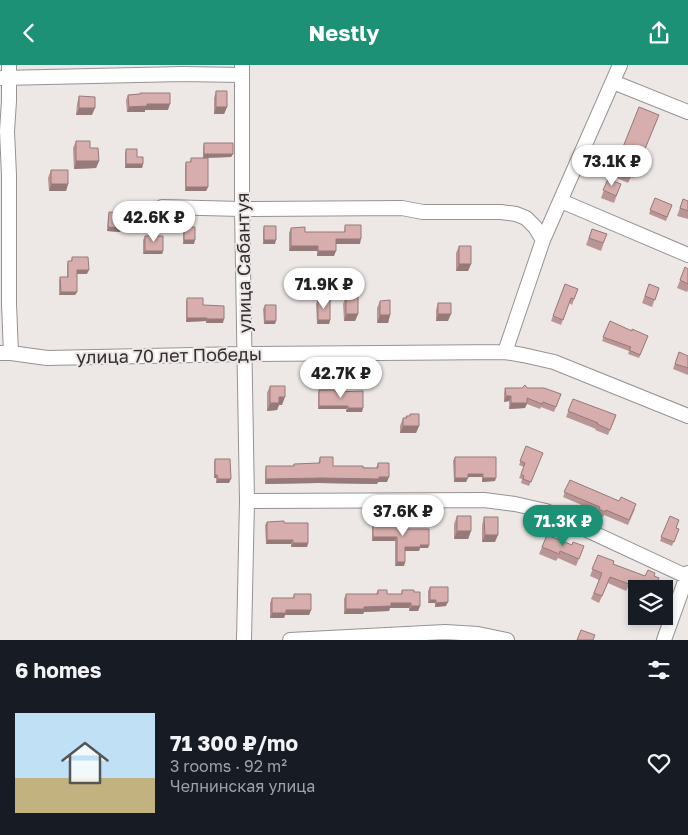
<!DOCTYPE html>
<meta charset="utf-8">
<style>
:root{--surface:#171b24;--page:#20242c;--text:#f1f3f6;--muted:#9ea1a6;--accent:#1c9175}
body{margin:0;font-family:"Golos Text",sans-serif;background:var(--page);color:var(--text);height:100vh;display:flex;flex-direction:column;font-size:19px;white-space:nowrap}
*{box-sizing:border-box;margin:0}
p{font-size:16px;color:var(--muted)}
.icon{flex:none;width:28px;height:28px;fill:none;stroke:currentColor;stroke-width:2;stroke-linecap:round;stroke-linejoin:round}
.map{position:relative;height:575px;overflow:hidden}
.drawer{display:flex;flex-direction:column;background:var(--surface);flex:1}
.drawer>*{flex:none}
.fabs{position:absolute;left:628px;top:515px;display:grid;gap:10px}
.fabs a{display:grid;place-items:center;width:45px;height:45px;border-radius:0px;background:var(--surface);box-shadow:0 2px 8px #0003;font-size:25px}
.price{position:absolute;translate:-50% -42px;padding:0 11px;border-radius:18px;background:#fff;color:#222;font-size:16px;line-height:32px;filter:drop-shadow(0 1px 2px #0008)}
.price::after{content:'';position:absolute;left:50%;top:30px;width:15px;height:11px;margin-left:-8px;background:inherit;clip-path:polygon(0 0,100% 0,50% 100%)}
.price.current{background:var(--accent);color:#fff}
ul{padding:0;list-style:none}
li{display:flex;align-items:center;gap:15px;height:125px;padding:0 15px}
li span{display:grid;place-items:center;flex:none;width:140px;height:100px;border-radius:0px;color:#555}
li>.icon{margin-inline-start:auto}
span .icon{width:60px;height:60px;fill:#fffc;stroke-width:1}
li b{font-size:21px}
h2{display:flex;justify-content:space-between;align-items:center;height:60px;padding:0 15px;font-size:21px}
header{display:flex;justify-content:space-between;align-items:center;height:65px;padding:0 15px;background:var(--accent);color:#fff;font-size:22px;font-weight:700}
.map>svg:first-child{display:block}
</style>
<header><svg class="icon" aria-label="back" viewBox="0 0 24 24"><path d="M15 5l-7 7 7 7"/></svg>Nestly<svg class="icon" aria-label="share" viewBox="0 0 24 24"><path d="M12 15V3M7 8l5-5 5 5M5 13v7h14v-7"/></svg></header>
<div class="map">
<svg width="688" height="575" viewBox="0 0 688 575">
<rect width="100%" height="100%" fill="#ede7e6"/>
<g fill="none" stroke-linecap="round" stroke-linejoin="round">
<defs>
<path id="minor" d="M9 0V36L7 66 9 110V239L11 288
M242 0V144L247 436 244 575
M2 13 183 9 241 10
M613 17 688 47
M561 136 688 190
M162 142 242 144 402 143 423 147H501L516 149 526 153 535 162 543 175
M505 287 543 175 620 0
M0 288H11L47 293 245 289 505 287 523 290 554 297 688 351
M247 436 484 435 515 439 546 446 688 512
M290 575 445 567 478 569 507 575
M664 575 688 508"/>
</defs>
<!-- minor casing -->
<use href="#minor" stroke="#989292" stroke-width="16"/>
<!-- minor -->
<use href="#minor" stroke="#fff" stroke-width="14"/>
</g>
<!-- wall -->
<path fill="#b99695" d="M216 26 227 42 224 49H214V33Z
M128 30 168 45H145V47H127L126 35Z
M79 31 92 50H76L77 39Z
M639 42 659 50 633 113 631 112 628 118 617 113 620 104 615 102Z
M76 76 90 83 99 96 96 103 74 104 73 83Z
M204 78 233 89 231 92 203 93V82Z
M126 84 137 92 143 99 142 103H125V88Z
M191 93 208 122 206 126H185V101L186 97H190Z
M51 105 68 119 66 126H49L48 113Z
M608 114 621 119 614 138 601 133Z
M655 133 672 140 666 156 649 149Z
M683 134 688 136V154L677 151Z
M109 147 120 167 107 166 108 151Z
M345 160 360 179H336L334 191H317V186H289V168L291 163 305 167H344Z
M264 161 275 179H263V165Z
M184 162 194 179H183V165Z
M592 164 607 169 601 186 586 180Z
M145 171 163 186 162 189H143V175Z
M459 181 471 199 468 206H456V188Z
M72 192 87 209H77V227L75 230H59V216L60 212H67V200L68 196H71Z
M685 202 688 204V225L687 227 677 223Z
M305 207 313 217 311 224H302V214Z
M565 219 578 224 572 240 569 238 561 260 551 256Z
M649 219 659 223 652 242 642 238Z
M346 232 358 249 355 256H344L343 239Z
M187 233 203 240 223 258H206V256L186 257V236Z
M318 235 330 255 329 259H317L316 239Z
M380 236 390 250 388 258H377V243Z
M438 238 448 256H436V245Z
M265 240 275 259H264L263 244Z
M610 256 632 266 648 271 639 293 628 289 629 286 602 276Z
M679 287 688 291V310L673 304Z
M270 321 282 340H279L277 345 267 346V328Z
M505 323H527L561 329 554 347 541 342 540 344 527 339 525 343 509 344V336L504 337V328Z
M319 325 336 327 362 347H346V344H318V328Z
M573 334 616 350 608 370 595 365 596 364 566 352Z
M410 349 419 361 416 368H400V361L403 353H406V351H409Z
M526 381 543 388 529 421 521 418 522 414 519 413 524 402 519 400Z
M320 392 333 401 376 403 378 398 387 417H378L377 419 318 418 265 419V406L266 401H293L294 399H318Z
M455 392 495 416 482 417V412H468L466 417H454L453 396Z
M215 394 229 418H216V413H214V397Z
M570 415 635 444 628 460 604 450 603 452 597 449 598 447 563 432Z
M457 451 471 466 468 474H454V459Z
M670 451 676 463 679 464 672 481 660 476Z
M484 452 495 477H482V460Z
M267 457 284 458 308 478 307 482H291V479H266L265 460Z
M397 458 429 480 428 483H420L419 486H405V497L404 501H395V476H372V464L373 460H396Z
M547 470 581 489 576 501 558 493 556 496 539 489Z
M598 490 613 499 645 511H654L655 524H636V525L628 522 626 526 608 518 599 538 591 534 599 515 590 511Z
M430 522 446 541 435 542V538H428V526Z
M378 525 387 529H401L402 525 414 527 420 541 418 546H409V543H390L389 546 364 547 363 549H344V534L346 529H376Z
M294 529 311 545 309 550H285L284 553H270V538L272 533H293Z"/>
<!-- shaded-wall -->
<path fill="#967a79" d="M147 39H170L168 45H145V47H127L129 42Z
M216 42H227L224 49H214Z
M79 43H95L92 50H76Z
M204 89H233L231 92 203 93Z
M76 96H99L96 103 74 104Z
M126 99H143L142 103H125Z
M51 119H68L66 126H49Z
M186 122H208L206 126H185Z
M108 162 122 163 120 167 107 166Z
M336 174H361L360 179H335Z
M184 175H195L194 179H183Z
M264 175H276L275 179H263Z
M291 181H318L317 186H289Z
M145 186H163L162 189H143Z
M318 186H336L334 191H317Z
M459 199H471L468 206H456Z
M77 205H89L87 209H75Z
M305 217H313L311 224H302Z
M61 227H77L75 230H59Z
M346 249H358L355 256H344Z
M438 249H451L448 256H436Z
M380 250H390L388 258H377Z
M187 253H207L206 256 186 257Z
M207 254H224L223 258H206Z
M318 255H330L329 259H317Z
M265 256H276L275 259H264Z
M506 331H511L509 336 504 337Z
M279 332H285L282 340H279L277 345 267 346 270 338Z
M511 338H527L525 343 509 344Z
M319 341H348L346 344H318Z
M348 343H363L362 347H346Z
M403 361H419L416 368H400Z
M468 409H483L482 412H466Z
M215 410H217L216 413H214Z
M389 412 387 417H378L377 419 318 418 265 419 266 414Z
M455 413H468L466 417H454Z
M483 413H496L495 416 482 417Z
M218 414H231L229 418H216Z
M457 466H471L468 474H454Z
M485 470H498L495 477H482Z
M373 472H397L395 476H372Z
M267 475H293L291 479H266Z
M293 478H308L307 482H291Z
M420 480H429L428 483H420L419 486H404L405 482Z
M397 497H405L404 501H395Z
M430 535H436L435 538H428Z
M448 537 446 541 435 542 436 538Z
M391 538H411L409 543H390L389 546 364 547 363 549H344L346 544Z
M411 541H420L418 546H409Z
M286 545H311L309 550H285L284 553H270L272 548Z"/>
<!-- building -->
<path fill="#d7aead" stroke="#967a79" d="M216 26H227V42H216Z
M140 28H170V39H147V41L129 42 128 30 140 29Z
M79 31 95 32V43H79Z
M639 42 659 50 635 108 632 107 630 112 619 108 622 99 617 97Z
M76 76H90V83H98L99 96H76Z
M204 78H233V89H204Z
M126 84H137V92H143V99H126Z
M191 93H208V122H186V97H191Z
M51 105H68V119H51Z
M608 114 621 119 616 131 603 125Z
M655 133 672 140 667 152 650 145Z
M683 134 688 136V146L680 143Z
M109 147 123 148 122 163 108 162Z
M345 160H361V174H336V186H318V181H291V163L305 162V167H345Z
M264 161H276V175H264Z
M184 162H195V175H184Z
M592 164 607 169 603 178 589 173Z
M145 171H163V186H145Z
M459 181H471V199H459Z
M72 192H88L89 205H77V227H61L60 212H68V196H72Z
M685 202 688 204V219L680 215Z
M305 207H314L313 217H305Z
M565 219 578 224 574 234 571 233 563 255 553 251Z
M649 219 659 223 655 235 645 231Z
M346 232H358V249H346Z
M187 233H203V240L224 241V254H207V253H187Z
M318 235H330V255H318Z
M390 235V250H380V236Z
M438 238H451V249H438Z
M265 240H276V256H265Z
M610 256 632 266V264L648 271 640 290 629 285 631 282 603 272Z
M679 287 688 291V303L675 299Z
M525 320 527 323H544L561 329 556 342 543 337 542 339 527 333V338H511V331H506L505 323H522Z
M270 321H285V332H279V338H270Z
M319 325H336V327L363 326V343H348V341H319Z
M573 334 616 350 610 365 597 359 598 358 568 346Z
M410 349H419V361H403V353H407L406 351H410Z
M526 381 543 388 531 417 523 414 524 411 521 409 525 398 520 396Z
M320 392H333V401H363V403H378V398H389V412H379V414L320 413 266 414V401H294V399L320 398Z
M455 392H496V413H483V409H468V413H455Z
M215 394H230L231 414H218L217 410H215Z
M570 415 619 436 621 432 636 439 629 455 606 445 605 447 599 444 600 442 564 427Z
M457 451H471V466H457Z
M670 451 679 455 676 463 679 464 674 477 661 472Z
M484 452H498V470H485Z
M284 456V458H308V478H293V475H267V457Z
M397 458H405V464H429V480H420L421 482H405V497H397V472H373V460H397Z
M547 470 572 480 573 477 584 481 579 494 560 486 559 489 542 482Z
M598 490 614 496 613 499 645 511 648 505 655 508 654 511 659 513 655 524H651L630 515 629 519 610 512 602 531 594 528 602 508 592 504Z
M430 522H448V537L436 538V535H430Z
M378 525H387V529H402V525H414V527H420V541H411V538H391V541L364 542V544H346V529H378Z
M294 529H311V545H286V548H272V533H294Z
M581 565 595 570 593 575H577Z"/>
<g text-anchor="middle" stroke-width="4" stroke-linejoin="round" paint-order="stroke">
<!-- street labels -->
<g font-size="18" fill="#323030" stroke="#ede7e6">
<text transform="translate(244 198) rotate(-91)" y="6">улица Сабантуя</text>
<text transform="translate(169 291) rotate(-1)" y="6">улица 70 лет Победы</text>
</g>
</g>
</svg>
<div class="fabs">
<a><svg class="icon" aria-label="layers" viewBox="0 0 24 24"><path d="M12 4l9 5-9 5-9-5zM3 14l9 5 9-5"/></svg></a>
</div>
<b class="price" style="left:612px;top:122px">73.1K ₽</b>
<b class="price" style="left:154px;top:178px">42.6K ₽</b>
<b class="price" style="left:324px;top:245px">71.9K ₽</b>
<b class="price" style="left:341px;top:334px">42.7K ₽</b>
<b class="price" style="left:403px;top:472px">37.6K ₽</b>
<b class="price current" style="left:563px;top:482px">71.3K ₽</b>
</div>
<section class="drawer">
<h2>6 homes<svg class="icon" aria-label="filters" viewBox="0 0 24 24"><path d="M4 7h16M4 17h16"/><circle cx="9" cy="7" r="2"/><circle cx="15" cy="17" r="2"/></svg></h2>
<ul>
<li><span style="background:linear-gradient(#bfe0f5 65%,#c2b280 0)"><svg class="icon" aria-label="home" viewBox="0 0 24 24"><path d="M3 11l9-7 9 7M6 9v11h12V9"/></svg></span><div><b>71 300 ₽/mo</b><p>3 rooms · 92 m²</p><p>Челнинская улица</p></div><svg class="icon" aria-label="heart" viewBox="0 0 24 24"><path d="M12 20l-8-8c-3-5 5-10 8-4 3-6 11-1 8 4z"/></svg></li>
</ul>
</section>
